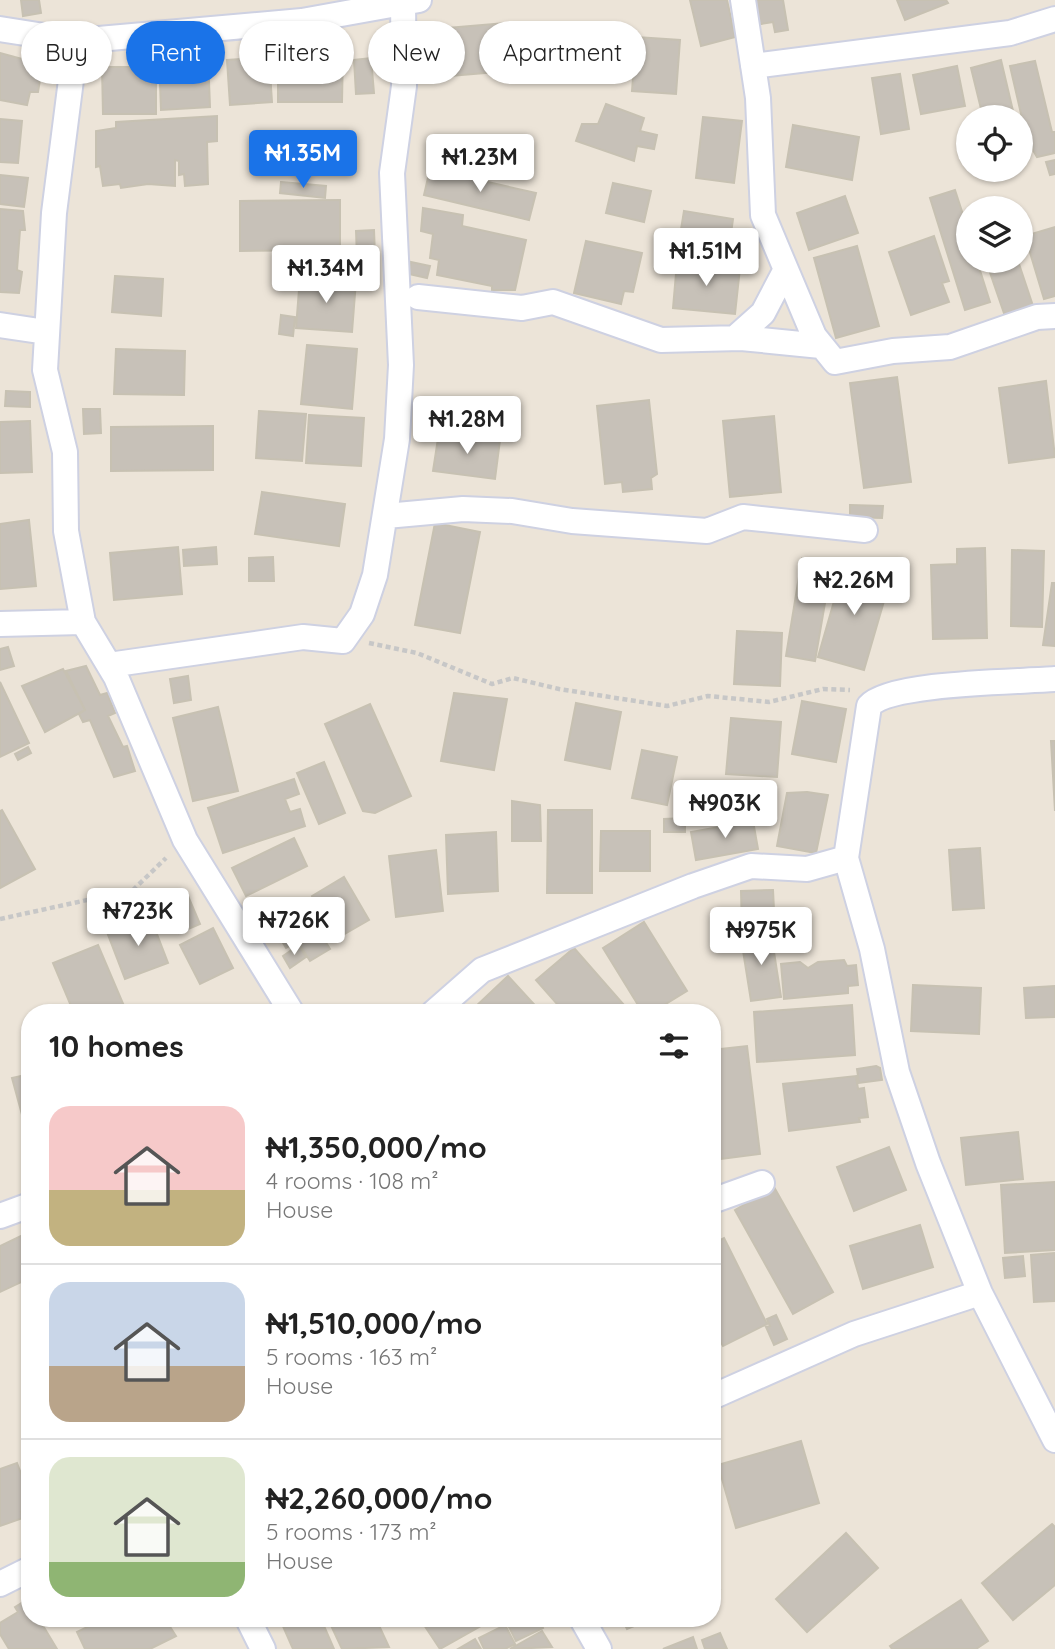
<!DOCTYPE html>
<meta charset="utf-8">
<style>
:root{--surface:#fff;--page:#f2f2f2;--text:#222;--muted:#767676;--line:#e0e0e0;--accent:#1a73e8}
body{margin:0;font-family:Quicksand,sans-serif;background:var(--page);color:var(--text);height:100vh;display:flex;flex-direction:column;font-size:26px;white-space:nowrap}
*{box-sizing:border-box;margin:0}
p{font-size:23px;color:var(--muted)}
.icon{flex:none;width:38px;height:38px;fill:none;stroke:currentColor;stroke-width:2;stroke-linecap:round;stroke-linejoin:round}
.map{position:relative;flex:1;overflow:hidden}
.details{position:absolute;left:21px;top:1004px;width:700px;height:623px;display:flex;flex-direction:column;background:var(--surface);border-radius:28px;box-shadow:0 2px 5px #0004}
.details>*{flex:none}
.banner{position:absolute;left:21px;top:21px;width:700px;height:63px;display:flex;gap:14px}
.buttons{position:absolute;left:956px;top:105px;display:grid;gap:14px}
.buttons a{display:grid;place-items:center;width:77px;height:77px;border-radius:50%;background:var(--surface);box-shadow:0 2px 5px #0004;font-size:35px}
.price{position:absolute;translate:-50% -60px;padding:0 16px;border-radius:7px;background:#fff;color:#222;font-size:23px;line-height:46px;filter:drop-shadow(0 2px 4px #0008)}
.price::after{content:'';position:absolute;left:50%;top:42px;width:21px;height:16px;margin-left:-10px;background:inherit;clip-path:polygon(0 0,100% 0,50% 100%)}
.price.selected{background:var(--accent);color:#fff}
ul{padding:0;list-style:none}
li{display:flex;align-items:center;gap:21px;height:175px;padding:0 28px}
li+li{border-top:2px solid var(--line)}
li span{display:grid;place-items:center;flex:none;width:196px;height:140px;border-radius:21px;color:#555}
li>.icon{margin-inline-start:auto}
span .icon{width:84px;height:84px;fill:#fffc;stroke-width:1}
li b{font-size:30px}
h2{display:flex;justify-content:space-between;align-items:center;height:84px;padding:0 28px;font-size:30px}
.pill{padding:0 24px;border-radius:32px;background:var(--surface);box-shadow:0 2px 5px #0004;font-size:24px;line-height:63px}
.pill.selected{background:var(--accent);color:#fff}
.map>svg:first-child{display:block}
</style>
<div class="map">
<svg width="1055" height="1649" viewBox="0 0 1055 1649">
<rect width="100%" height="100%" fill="#ece4d8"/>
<!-- building -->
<path fill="#c7c1b8" stroke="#c7c1b2" stroke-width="2" d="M21 0H39L41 13 23 16Z
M690 0H727L735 37 701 46Z
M751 0H783L788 30 775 32 773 22 755 25Z
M897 0H946L948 3 905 20Z
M505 23 508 71 427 78 424 30Z
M636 37 680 40 676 94 632 91Z
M89 48 103 49 101 67 87 66Z
M343 52 342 102H278V53Z
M0 53 33 62 31 72 41 74 38 92H30L27 105 0 100Z
M208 54 210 107 161 110 159 56Z
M269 57 272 102 230 105 227 60Z
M371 58 374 93 356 94 354 60Z
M1001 60 1014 115 983 117 971 68Z
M1035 61 1052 132H1055V153L1037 157 1027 140 1010 66Z
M957 66 965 106 921 114 913 75Z
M102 67H156V114H103Z
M900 74 909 129 881 134 872 78Z
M606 104 644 118 640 131 657 135 654 149 637 146 634 161 576 141 582 124H598Z
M217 116V141L207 142 208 184 185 186 184 174 179 175V161L175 160V186L148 184 121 188 120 184 103 186 100 166 96 167V131L116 128V122Z
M703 117 742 121 734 183 696 178Z
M0 119 22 121 18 163 0 162Z
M793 125 859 137 852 180 786 167Z
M1055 160V174L1050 175 1046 162Z
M430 169 536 193 529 220 424 195Z
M0 175 28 178 24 207 0 204Z
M281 182 326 186 325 198 280 193Z
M613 183 651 191 644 222 606 213Z
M955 190 968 230V261H977L990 302 965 310 930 198Z
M845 196 858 233 809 250 797 213Z
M340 200V250L240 251V201Z
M423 208 463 215 462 226 526 240 515 290H492V286L437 275 439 260 430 258 433 234 421 231Z
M0 209 23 211 25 230H20L17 270 22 272 19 293 0 292Z
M684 211 733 219 727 262 677 254Z
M1055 227V296L1044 299 1025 236Z
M374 230 375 256 357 257 356 231Z
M934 236 949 281 942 283 949 302 911 315 889 252Z
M586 241 642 253 633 292 624 291 621 304 574 293Z
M857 246 879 326 836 338 814 258Z
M986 261H1018L1034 309 1006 319Z
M411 262 430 266 427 278 409 274Z
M677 262 740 268 735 314 673 308Z
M115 276 163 279 161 316 112 312Z
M300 277 356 281 352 332 296 328Z
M281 315 295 317 293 336 279 334Z
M307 345 357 349 352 409 301 404Z
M116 349 185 351 184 395 114 394Z
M897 377 911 482 864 488 850 383Z
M1046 381 1055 457 1009 463 999 388Z
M6 391 30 392V407L5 406Z
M649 400 657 474 651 478 652 489 623 492 622 482 605 484 597 406Z
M83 409H100L101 433 84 434Z
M259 411 306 414 302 461 256 458Z
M309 415 364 418 361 466 306 463Z
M774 416 781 492 730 497 723 421Z
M30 421 32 472 0 473V422Z
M213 426V470L111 471V427Z
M439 432 500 440 495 479 433 471Z
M262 492 345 504 339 546 255 534Z
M850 505 883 506 882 518 850 517Z
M29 520 36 586 0 589V524Z
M435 523 480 532 460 633 415 625Z
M178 547 182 594 114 600 110 553Z
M216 547 217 564 184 566 183 550Z
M985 548 987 638 933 639 931 565 957 564V549Z
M1012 550 1044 551 1042 627 1011 626Z
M273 557 274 581H249V558Z
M802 558 832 562 815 661 786 656Z
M845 563 891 577 864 670 818 657Z
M1052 583H1055V646L1043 645Z
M737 631 782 633 780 686 734 684Z
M8 647 14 666 0 670V649Z
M86 666 100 695 107 693 115 713 108 716 123 747 127 746 135 771 114 777 90 720 83 722 79 714 85 710 66 671Z
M63 669 85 710 45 732 22 686Z
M188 676 191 700 174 703 170 679Z
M0 682 29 743 0 757Z
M454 693 507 699 494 770 441 761Z
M802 701 846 709 836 762 792 754Z
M576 703 621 712 610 769 565 760Z
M370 704 411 796 375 813 363 811 325 724Z
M218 707 238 791 193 801 173 718Z
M731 718 781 722 777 777 726 774Z
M1051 741H1055V811Z
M28 747 31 753 18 760 15 754Z
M642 750 677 757 667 805 632 798Z
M324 762 345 813 319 824 297 773Z
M294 779 299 794 285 799 290 812 300 809 305 826 223 853 208 808Z
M807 792 828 795 816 853 777 846 787 793Z
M512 801 540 805 541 841H512Z
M2 810 35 869 0 888V811Z
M548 810H592V893H547Z
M685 818V832H664V819Z
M753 821 758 849 696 860 691 832Z
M601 831H650V871H600Z
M496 832 498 891 448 894 446 835Z
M294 838 307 866 246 896 232 868Z
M980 848 984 908 953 910 949 850Z
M436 850 443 911 396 917 389 856Z
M344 877 369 920 336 939 312 896Z
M773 890 775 930 742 931 741 891Z
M188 896 200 924 179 933 167 904Z
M306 899 324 928 307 938 290 909Z
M287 908 304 938 286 948 269 919Z
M150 916 168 963 125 979 107 932Z
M644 922 687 991 651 1013H643L603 948Z
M213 928 233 968 200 984 180 945Z
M320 933 330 949 310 961 300 945Z
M771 933 781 997 751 1001 741 938Z
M98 945 127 1013H74L53 963Z
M299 945 306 957 290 968 283 956Z
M574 948 631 1013H565L536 980Z
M844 960 847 966 856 965 858 985 848 986V993L784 999 781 964 800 962 808 968 818 962Z
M508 976 542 1013H477L473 1009Z
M913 985 981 988 979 1034 911 1031Z
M1055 986V1017L1026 1018 1024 988Z
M852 1005 855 1055 757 1062 754 1012Z
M747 1046 760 1154 712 1160V1050Z
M876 1066 880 1068 882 1080 859 1083 857 1069Z
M30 1074V1144L12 1078Z
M856 1076 858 1089 864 1088 868 1117 859 1118 860 1122 789 1131 783 1084Z
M1018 1132 1023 1179 966 1185 961 1138Z
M889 1147 906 1190 854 1211 837 1167Z
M1055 1182V1250L1005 1253 1001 1185Z
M774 1187 833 1292 793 1314 735 1210Z
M920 1225 933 1267 863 1289 850 1246Z
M27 1233 30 1278 0 1292V1246Z
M724 1238 767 1324 723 1346 712 1326V1244Z
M1055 1253V1301L1034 1302 1031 1255Z
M1023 1256 1025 1276 1005 1278 1003 1258Z
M776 1315 787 1339 774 1345 766 1327 770 1326 767 1319Z
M801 1441 819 1503 736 1528 718 1465Z
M17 1463 30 1497V1509L21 1512 23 1518 0 1526V1469Z
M1052 1524 1055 1527V1585L1013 1620 982 1583Z
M846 1533 878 1568 807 1632 776 1599Z
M712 1570 720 1589 712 1592Z
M28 1599 30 1619H39L57 1649H9L0 1634V1623L18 1612 15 1607Z
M961 1600 988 1641 976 1649H892L890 1646Z
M104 1619H165L176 1636 150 1649H85L77 1632Z
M293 1619H321L334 1649H293L282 1624Z
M328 1619H376L389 1647 342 1649Z
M428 1619H484L486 1623 440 1649 422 1622Z
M522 1619H539L543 1628 516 1641 508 1625Z
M622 1619H651L627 1629Z
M505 1625 515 1644 505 1649H484L479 1638Z
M542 1631 552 1647 510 1649Z
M720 1633 727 1649H705L702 1640Z
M693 1637 697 1649H663Z
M475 1639 481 1649H458Z"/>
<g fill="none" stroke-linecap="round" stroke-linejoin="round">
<defs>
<path id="street" d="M743 0 758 98 763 215 814 336 835 362 893 351 950 347 1037 317 1055 316
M0 29 76 41 302 21 419 0
M76 41 54 213 45 370 65 452 66 531 83 622 116 677 185 840 292 1013
M753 66 1010 33 1055 19
M418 297 522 308 553 302 661 340 741 338 821 346
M0 325 46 332
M735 338 763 313 785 271
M386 516 463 509 512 511 572 521 707 531 743 517 865 530
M0 624 83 622
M116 664 303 637 343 641 362 614 375 575 397 439 401 365 392 173 404 86 403 3
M1055 679C1019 682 889 682 869 706L846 858 872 949 897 1072 928 1163 980 1293 1055 1440
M433 1013 482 970 693 886 751 866 807 869 846 858
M712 1201 762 1183
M0 1216 30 1205
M712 1397 854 1334 980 1293
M0 1584 30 1569
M248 1619 263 1649
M582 1619 599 1649"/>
</defs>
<!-- street casing -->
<use href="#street" stroke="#ced1e2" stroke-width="28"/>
<!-- path -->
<path stroke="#c7c7c7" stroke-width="4.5" stroke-dasharray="5 3.5" stroke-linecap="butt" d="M369 643 417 653 492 684 513 678 559 689 667 706 708 696 769 702 823 689 850 690
M0 919 133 890 166 858"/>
<!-- street -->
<use href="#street" stroke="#fff" stroke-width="24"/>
</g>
</svg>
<div class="buttons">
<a><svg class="icon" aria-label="locate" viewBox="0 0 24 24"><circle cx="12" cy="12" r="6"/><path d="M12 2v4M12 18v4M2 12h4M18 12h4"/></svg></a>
<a><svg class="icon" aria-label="layers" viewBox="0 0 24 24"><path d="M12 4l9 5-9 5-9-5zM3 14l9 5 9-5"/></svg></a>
</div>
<b class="price selected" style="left:303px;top:190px">₦1.35M</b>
<b class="price" style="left:480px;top:194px">₦1.23M</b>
<b class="price" style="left:706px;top:288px">₦1.51M</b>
<b class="price" style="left:326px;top:305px">₦1.34M</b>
<b class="price" style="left:467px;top:456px">₦1.28M</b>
<b class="price" style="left:854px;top:617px">₦2.26M</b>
<b class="price" style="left:725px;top:840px">₦903K</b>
<b class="price" style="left:138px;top:948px">₦723K</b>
<b class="price" style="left:294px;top:957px">₦726K</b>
<b class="price" style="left:761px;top:967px">₦975K</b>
<div class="banner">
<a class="pill">Buy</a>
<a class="pill selected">Rent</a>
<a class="pill">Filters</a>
<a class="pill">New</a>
<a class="pill">Apartment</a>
</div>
<section class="details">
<h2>10 homes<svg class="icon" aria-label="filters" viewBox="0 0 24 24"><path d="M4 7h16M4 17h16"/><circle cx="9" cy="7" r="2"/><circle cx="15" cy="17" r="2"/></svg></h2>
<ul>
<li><span style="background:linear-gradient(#f6c9c9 60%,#c2b280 0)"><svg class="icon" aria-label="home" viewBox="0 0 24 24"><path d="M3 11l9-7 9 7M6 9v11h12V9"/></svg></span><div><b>₦1,350,000/mo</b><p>4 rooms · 108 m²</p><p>House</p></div></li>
<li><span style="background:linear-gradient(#c9d6e8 60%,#b9a48a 0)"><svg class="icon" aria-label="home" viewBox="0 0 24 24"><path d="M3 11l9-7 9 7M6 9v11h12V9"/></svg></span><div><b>₦1,510,000/mo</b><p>5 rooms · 163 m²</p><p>House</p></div></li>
<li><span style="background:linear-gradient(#dfe7d0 75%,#8fb573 0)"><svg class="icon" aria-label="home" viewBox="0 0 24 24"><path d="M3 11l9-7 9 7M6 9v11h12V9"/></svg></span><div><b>₦2,260,000/mo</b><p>5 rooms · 173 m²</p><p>House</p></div></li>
</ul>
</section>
</div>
